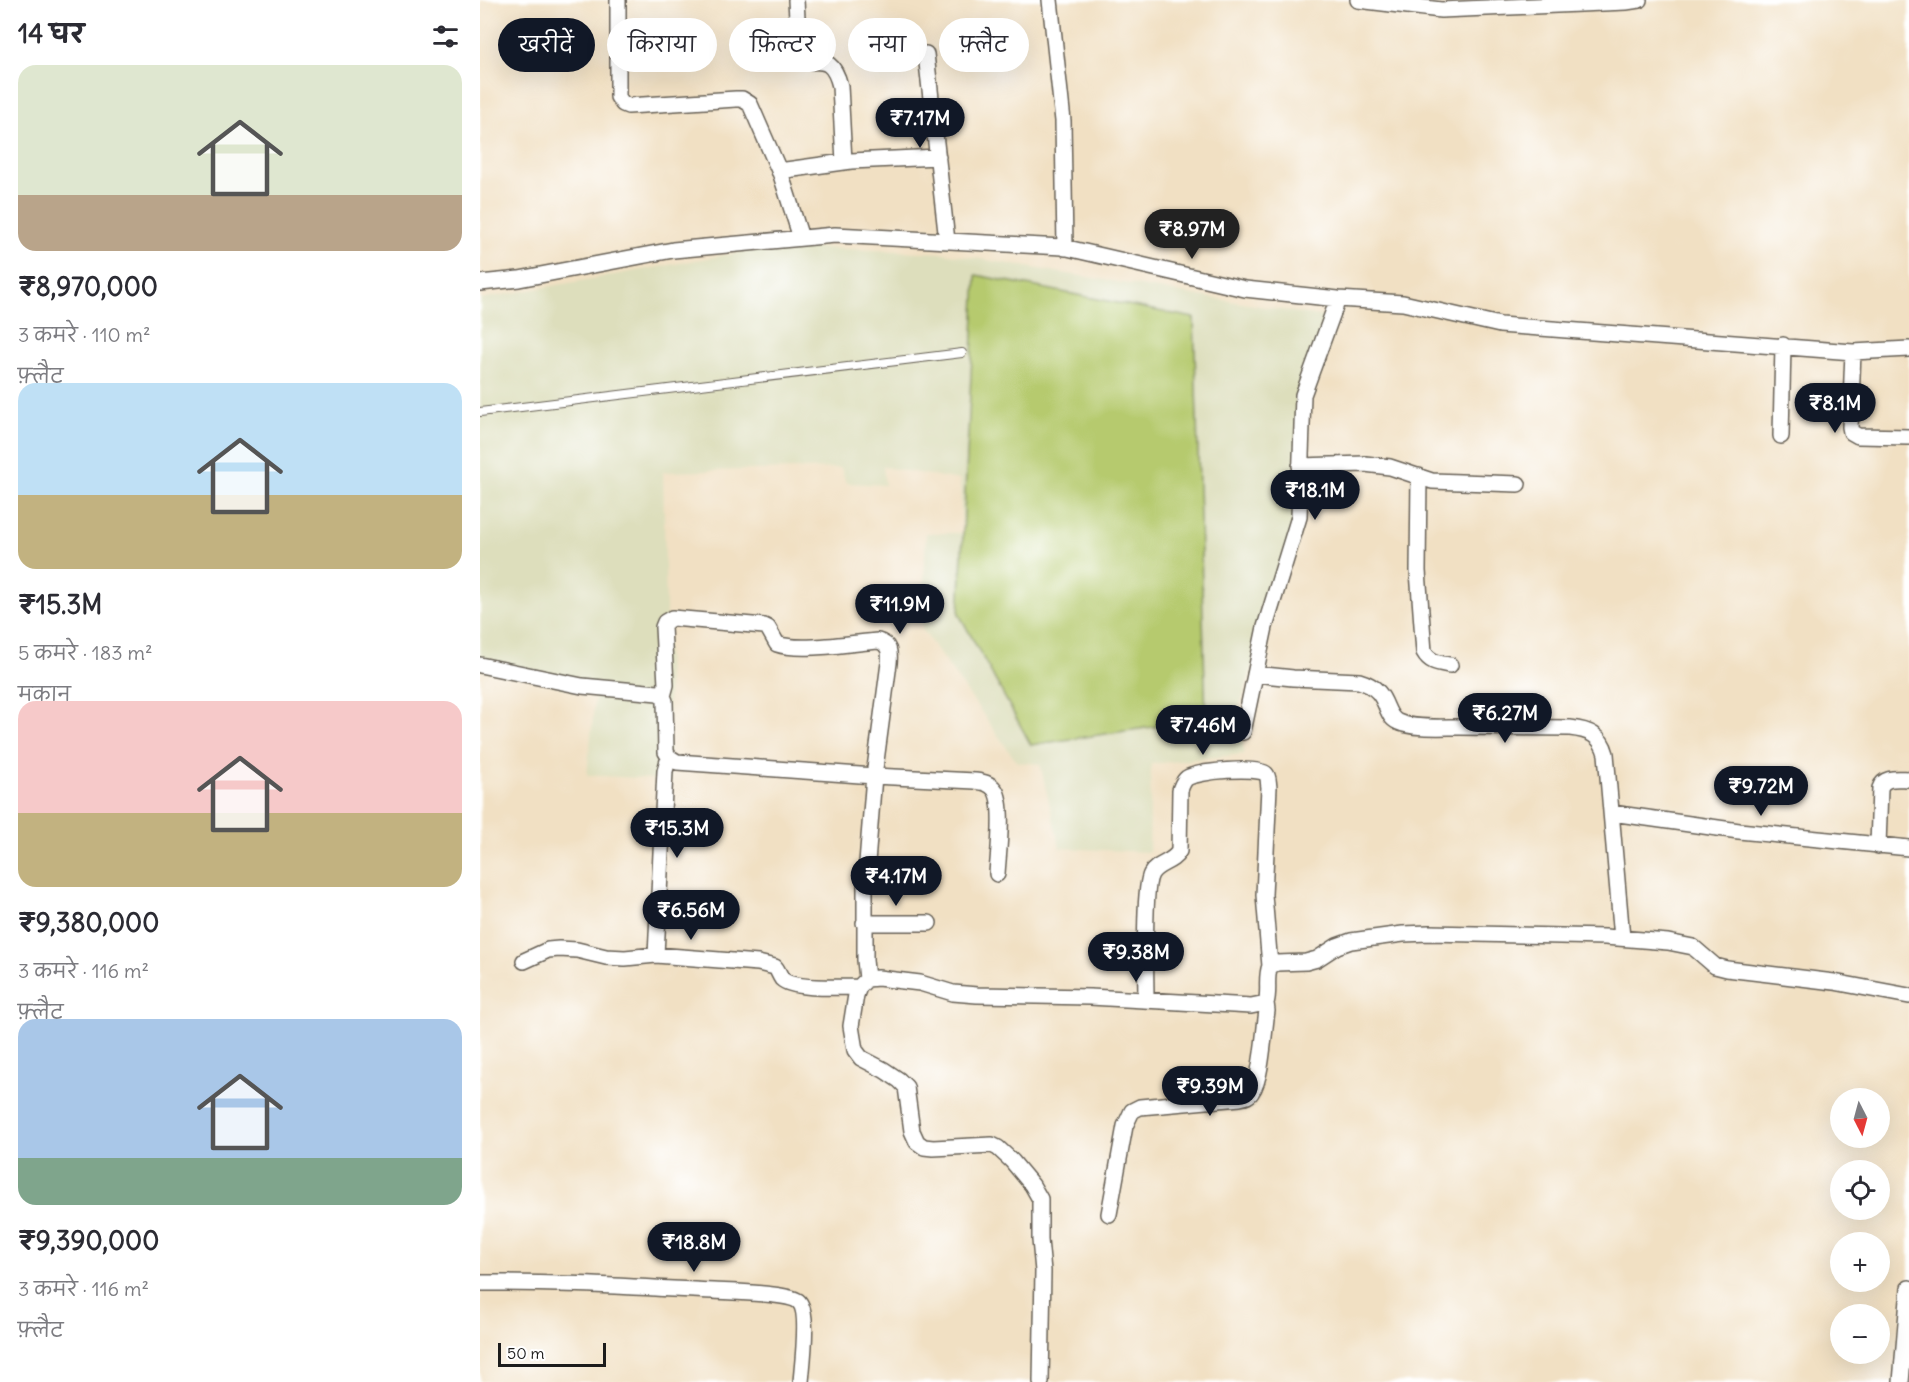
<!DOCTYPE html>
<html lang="hi">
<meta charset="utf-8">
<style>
:root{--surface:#fff;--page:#f2f2f3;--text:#2b2b33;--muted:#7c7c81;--accent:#111827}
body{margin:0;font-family:Delius,"Playpen Sans Deva",sans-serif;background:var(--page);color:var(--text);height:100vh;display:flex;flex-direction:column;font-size:22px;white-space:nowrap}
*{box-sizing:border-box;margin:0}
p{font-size:20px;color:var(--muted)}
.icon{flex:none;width:33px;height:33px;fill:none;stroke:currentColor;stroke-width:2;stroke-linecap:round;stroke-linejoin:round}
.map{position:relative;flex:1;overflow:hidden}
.side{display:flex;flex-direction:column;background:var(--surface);width:480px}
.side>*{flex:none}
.top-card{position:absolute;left:18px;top:18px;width:570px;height:54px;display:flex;gap:12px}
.needle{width:39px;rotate:174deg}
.controls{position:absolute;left:1350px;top:1088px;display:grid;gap:12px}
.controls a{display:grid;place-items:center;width:60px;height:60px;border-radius:50%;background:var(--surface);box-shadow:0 6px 24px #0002;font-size:30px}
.scale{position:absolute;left:18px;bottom:15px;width:108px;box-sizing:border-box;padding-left:6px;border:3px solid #1c1c1c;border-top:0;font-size:16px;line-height:21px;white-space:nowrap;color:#1c1c1c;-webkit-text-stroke:4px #fff;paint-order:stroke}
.price{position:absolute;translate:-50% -51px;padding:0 14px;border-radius:21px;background:var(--accent);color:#fff;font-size:20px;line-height:39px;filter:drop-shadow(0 2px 3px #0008)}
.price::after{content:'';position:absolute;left:50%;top:36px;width:18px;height:14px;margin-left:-9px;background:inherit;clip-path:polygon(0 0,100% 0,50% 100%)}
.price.selected{background:#222;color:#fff}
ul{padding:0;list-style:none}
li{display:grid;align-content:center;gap:12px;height:318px;padding:0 18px}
li span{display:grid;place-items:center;height:186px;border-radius:18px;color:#555}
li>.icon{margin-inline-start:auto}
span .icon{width:108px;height:108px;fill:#fffc;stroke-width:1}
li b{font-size:26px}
h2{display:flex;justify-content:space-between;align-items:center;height:72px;padding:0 18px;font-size:26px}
.tag{padding:0 21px;border-radius:27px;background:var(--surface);box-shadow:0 6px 24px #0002;font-size:21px;line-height:54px}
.tag.selected{background:var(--accent);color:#fff}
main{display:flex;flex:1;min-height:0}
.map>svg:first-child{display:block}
</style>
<main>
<section class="side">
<h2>14 घर<svg class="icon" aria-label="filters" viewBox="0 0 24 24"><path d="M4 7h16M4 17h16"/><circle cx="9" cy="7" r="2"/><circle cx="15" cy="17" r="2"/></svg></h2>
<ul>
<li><span style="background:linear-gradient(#dfe7d0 70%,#b9a48a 0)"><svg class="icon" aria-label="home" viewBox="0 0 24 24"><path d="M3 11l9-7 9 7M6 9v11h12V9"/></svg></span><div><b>₹8,970,000</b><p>3 कमरे · 110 m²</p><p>फ़्लैट</p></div></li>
<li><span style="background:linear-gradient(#bfe0f5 60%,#c2b280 0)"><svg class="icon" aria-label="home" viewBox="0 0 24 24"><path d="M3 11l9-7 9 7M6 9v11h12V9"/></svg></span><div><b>₹15.3M</b><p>5 कमरे · 183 m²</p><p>मकान</p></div></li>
<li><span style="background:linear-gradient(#f6c9c9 60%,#c2b280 0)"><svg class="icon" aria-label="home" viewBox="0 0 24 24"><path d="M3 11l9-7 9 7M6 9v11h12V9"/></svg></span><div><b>₹9,380,000</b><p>3 कमरे · 116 m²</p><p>फ़्लैट</p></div></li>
<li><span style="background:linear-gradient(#a9c7e8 75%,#7fa58c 0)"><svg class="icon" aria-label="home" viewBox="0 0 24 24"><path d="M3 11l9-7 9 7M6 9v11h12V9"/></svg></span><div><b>₹9,390,000</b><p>3 कमरे · 116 m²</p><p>फ़्लैट</p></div></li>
</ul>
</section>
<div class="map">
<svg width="1429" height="1382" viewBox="0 0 1429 1382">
<rect width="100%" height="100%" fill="#fff"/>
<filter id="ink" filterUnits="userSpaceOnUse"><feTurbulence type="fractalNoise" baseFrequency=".0167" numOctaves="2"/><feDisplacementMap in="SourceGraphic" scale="12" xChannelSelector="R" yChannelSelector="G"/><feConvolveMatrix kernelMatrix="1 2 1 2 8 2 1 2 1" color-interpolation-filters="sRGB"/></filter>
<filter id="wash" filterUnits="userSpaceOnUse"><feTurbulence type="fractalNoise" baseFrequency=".008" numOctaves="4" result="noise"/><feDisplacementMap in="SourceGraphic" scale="24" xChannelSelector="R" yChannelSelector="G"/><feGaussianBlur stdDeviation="1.35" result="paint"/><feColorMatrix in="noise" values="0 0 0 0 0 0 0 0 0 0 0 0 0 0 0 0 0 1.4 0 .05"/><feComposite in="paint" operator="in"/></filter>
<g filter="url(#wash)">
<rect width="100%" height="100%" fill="#f1e0c3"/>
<!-- built -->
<path fill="#dddebc" d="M295 246 464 253 844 317 817 402 820 514 758 712 764 754 671 764 669 852 580 848 560 764 537 762 442 629 446 533H482L480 480 403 467 405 485 366 483 361 468 183 472 190 780 107 775 115 696 38 675 0 670V299Z"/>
<!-- green -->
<path fill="#b6ca6e" stroke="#697345" stroke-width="1.5" d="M496 275 714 318 726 719 551 745 479 614Z"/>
</g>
<g filter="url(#ink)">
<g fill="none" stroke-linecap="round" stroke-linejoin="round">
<defs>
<path id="lane" d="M0 412 482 353"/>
<path id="street" d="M138 0V97L143 104 148 106 256 99H262L270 104 301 175 321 238
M316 0 319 54C331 72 350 46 360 86L364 162
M570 0 583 121 585 248
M878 0 961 10 1146 2 1159 0
M446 54 467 241
M299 171 371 161 458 157
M0 283 39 279 193 250 355 235 583 247 765 289 858 299 923 303 1020 325 1373 352 1429 349
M1373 352 1370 427 1371 432 1378 436 1429 437
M1301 436 1303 345
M820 466 885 464 910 467 952 481 1038 484
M939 476 938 571 944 652C950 663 959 663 970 665
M0 665 102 686 178 693 183 696 185 701 186 752 189 757 197 762 394 776 495 781C503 782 510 783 515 790 525 805 518 855 517 874
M775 674 813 678 879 681C911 690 902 715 918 722 933 729 962 727 979 727 1016 727 1053 728 1090 728 1109 730 1121 735 1126 754L1142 938
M183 696 186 685 183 627 185 622 192 618 284 626 288 628 297 644C319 652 373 643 398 641 410 644 410 653 409 663L394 776 385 887V960L387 979
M763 732 785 627 819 517 823 395 858 299
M1132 813 1259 831 1429 848
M1398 846 1400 788C1404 776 1418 779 1429 779
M384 923H449
M176 955 185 771 189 757
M44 961 68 950 79 949 97 950 126 957 145 958 176 955 278 963 295 967C298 970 299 975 302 979 313 990 363 987 379 987
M666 1000C666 978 663 888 671 874 677 863 693 863 699 851L700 790C702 785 703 781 707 778 717 771 778 766 786 774 789 777 788 783 789 787L784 895 790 966
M629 1214 645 1126 652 1111 660 1107 760 1098C765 1097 770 1096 772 1091 782 1078 784 1029 787 1011L786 1003
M0 1283C78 1282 155 1287 233 1291 249 1292 307 1293 318 1301 330 1310 322 1367 321 1382
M561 1382 563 1271 560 1240V1199L552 1185 532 1161 518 1148 512 1145 453 1148 444 1147 437 1142 432 1131 426 1087 419 1080 404 1070 381 1058 375 1050 371 1026 376 995 379 987 387 979 398 978 440 983 473 993 497 995 610 997 771 1006 786 1003C790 991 785 978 790 966L797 963 826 962 837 959 857 946 871 941 923 934 949 933 1125 937 1188 942 1213 947 1235 966 1247 969 1354 982 1429 996
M1421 1382 1429 1288"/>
</defs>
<!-- lane casing -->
<use href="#lane" stroke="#676156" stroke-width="10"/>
<!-- street casing -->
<use href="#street" stroke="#676156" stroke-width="18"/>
<!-- lane -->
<use href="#lane" stroke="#fff" stroke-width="8"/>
<!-- street -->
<use href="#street" stroke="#fff" stroke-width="15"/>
</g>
</g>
</svg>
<div class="controls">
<a><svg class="needle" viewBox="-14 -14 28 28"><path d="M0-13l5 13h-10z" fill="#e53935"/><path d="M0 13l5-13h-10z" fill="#7c7c81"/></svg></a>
<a><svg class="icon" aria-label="locate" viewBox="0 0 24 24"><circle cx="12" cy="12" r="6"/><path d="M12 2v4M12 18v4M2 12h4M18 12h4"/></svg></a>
<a>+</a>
<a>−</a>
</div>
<div class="scale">50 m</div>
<b class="price" style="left:440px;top:149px">₹7.17M</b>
<b class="price selected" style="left:712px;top:260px">₹8.97M</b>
<b class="price" style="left:1355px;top:434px">₹8.1M</b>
<b class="price" style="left:835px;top:521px">₹18.1M</b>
<b class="price" style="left:420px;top:635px">₹11.9M</b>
<b class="price" style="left:1025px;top:744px">₹6.27M</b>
<b class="price" style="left:723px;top:756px">₹7.46M</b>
<b class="price" style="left:1281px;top:817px">₹9.72M</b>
<b class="price" style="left:197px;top:859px">₹15.3M</b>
<b class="price" style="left:416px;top:907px">₹4.17M</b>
<b class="price" style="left:211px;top:941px">₹6.56M</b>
<b class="price" style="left:656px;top:983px">₹9.38M</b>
<b class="price" style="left:730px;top:1117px">₹9.39M</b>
<b class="price" style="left:214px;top:1273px">₹18.8M</b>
<div class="top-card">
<a class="tag selected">खरीदें</a>
<a class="tag">किराया</a>
<a class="tag">फ़िल्टर</a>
<a class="tag">नया</a>
<a class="tag">फ़्लैट</a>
</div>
</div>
</main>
